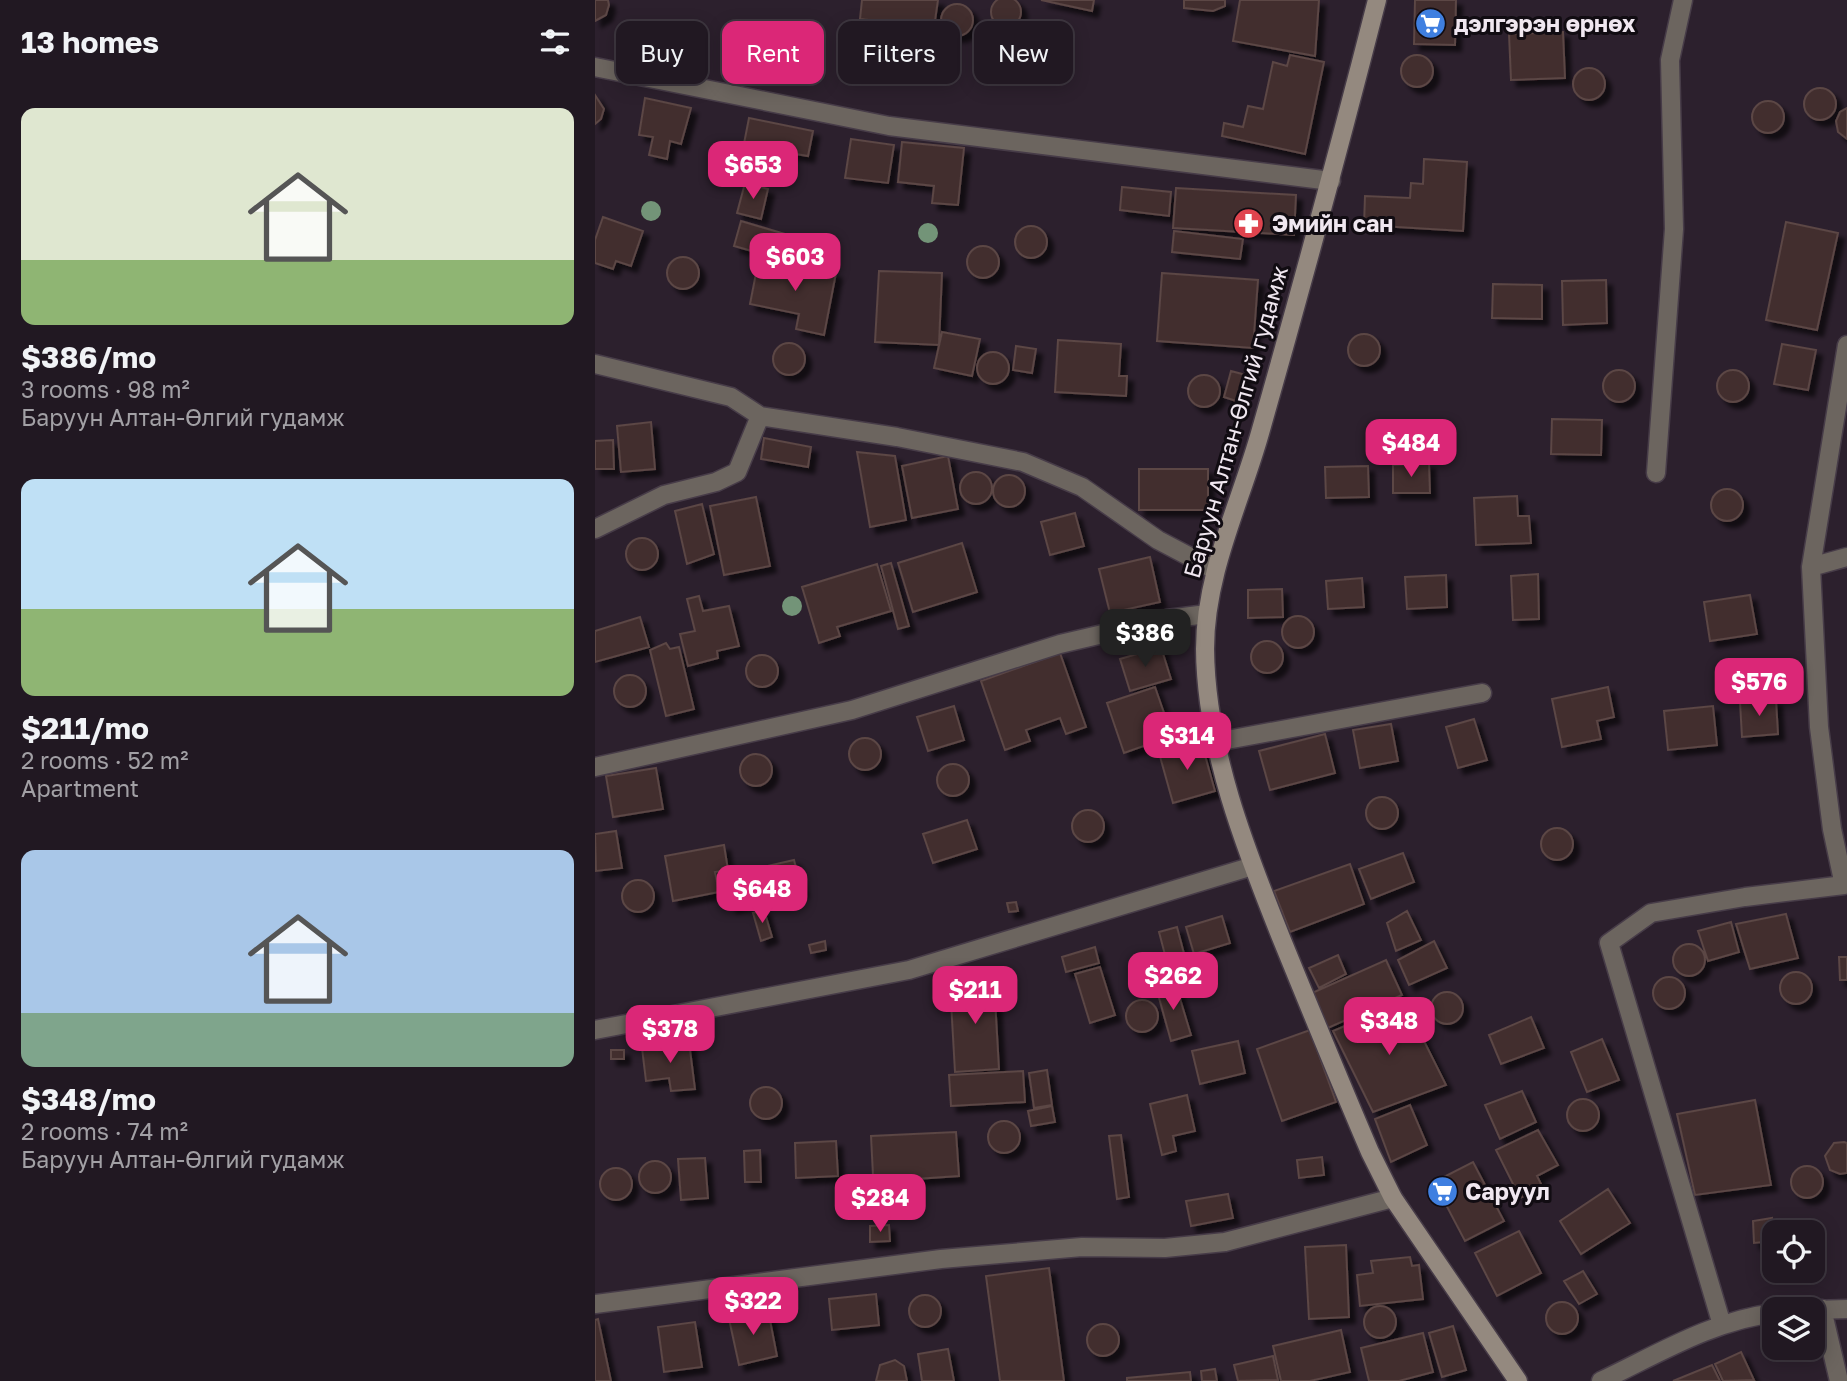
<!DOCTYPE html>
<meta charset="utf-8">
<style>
:root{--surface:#211822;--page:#2d252f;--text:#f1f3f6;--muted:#a2a0a5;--line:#3e3740;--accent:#db2777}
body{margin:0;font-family:"Golos Text",sans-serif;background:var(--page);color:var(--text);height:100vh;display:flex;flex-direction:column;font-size:26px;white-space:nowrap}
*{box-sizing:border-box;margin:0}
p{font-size:23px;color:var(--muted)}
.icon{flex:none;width:38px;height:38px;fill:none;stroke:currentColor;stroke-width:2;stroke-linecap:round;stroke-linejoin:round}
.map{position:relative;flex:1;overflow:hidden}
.details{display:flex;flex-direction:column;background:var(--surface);width:595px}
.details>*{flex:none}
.guide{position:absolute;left:21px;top:21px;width:665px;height:63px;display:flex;gap:14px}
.fabs{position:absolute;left:1167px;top:1220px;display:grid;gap:14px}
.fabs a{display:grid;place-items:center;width:63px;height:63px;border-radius:14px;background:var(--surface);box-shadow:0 4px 18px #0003,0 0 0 2px var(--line);font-size:35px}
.price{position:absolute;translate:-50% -60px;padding:0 16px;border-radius:14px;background:var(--accent);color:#fff;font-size:23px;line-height:46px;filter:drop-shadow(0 2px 4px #0008)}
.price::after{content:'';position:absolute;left:50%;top:42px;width:21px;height:16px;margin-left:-10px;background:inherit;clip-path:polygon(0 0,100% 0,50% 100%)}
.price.active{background:#222;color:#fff}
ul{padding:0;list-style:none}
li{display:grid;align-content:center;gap:14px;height:371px;padding:0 21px}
li span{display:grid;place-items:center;height:217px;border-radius:14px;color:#555}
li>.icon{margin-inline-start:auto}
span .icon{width:126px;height:126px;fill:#fffc;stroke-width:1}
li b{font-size:30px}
h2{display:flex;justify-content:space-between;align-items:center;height:84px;padding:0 21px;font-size:30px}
.chip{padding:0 24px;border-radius:14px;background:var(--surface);box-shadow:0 4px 18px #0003,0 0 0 2px var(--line);font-size:24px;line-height:63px}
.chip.active{background:var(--accent);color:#fff}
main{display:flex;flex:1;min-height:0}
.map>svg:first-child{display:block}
</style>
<main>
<section class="details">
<h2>13 homes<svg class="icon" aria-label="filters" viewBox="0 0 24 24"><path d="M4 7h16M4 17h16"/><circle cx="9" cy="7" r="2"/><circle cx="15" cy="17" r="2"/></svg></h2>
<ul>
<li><span style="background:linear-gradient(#dfe7d0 70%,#8fb573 0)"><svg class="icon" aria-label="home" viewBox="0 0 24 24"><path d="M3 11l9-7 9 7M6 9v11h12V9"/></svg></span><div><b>$386/mo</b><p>3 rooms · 98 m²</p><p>Баруун Алтан-Өлгий гудамж</p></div></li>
<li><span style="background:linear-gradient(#bfe0f5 60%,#8fb573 0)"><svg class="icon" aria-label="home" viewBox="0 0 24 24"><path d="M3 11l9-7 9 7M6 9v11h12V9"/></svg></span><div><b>$211/mo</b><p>2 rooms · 52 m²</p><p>Apartment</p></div></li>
<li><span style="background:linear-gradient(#a9c7e8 75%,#7fa58c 0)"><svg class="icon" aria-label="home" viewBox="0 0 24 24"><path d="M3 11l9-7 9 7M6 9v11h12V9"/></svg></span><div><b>$348/mo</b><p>2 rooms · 74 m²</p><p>Баруун Алтан-Өлгий гудамж</p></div></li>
</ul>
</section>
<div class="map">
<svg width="1252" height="1381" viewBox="0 0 1252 1381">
<defs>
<filter id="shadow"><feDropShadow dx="6" dy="6" stdDeviation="2" flood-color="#0009"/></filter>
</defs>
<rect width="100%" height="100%" fill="#2c202d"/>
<!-- building -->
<path fill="#432f2f" stroke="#5b4645" stroke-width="2" filter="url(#shadow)" d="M396 12a15 15 0 1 1 30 0a15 15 0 1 1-30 0Z
M0 0H13L14 5 11 15 0 21Z
M267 0H343L339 28 265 19Z
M446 0H499L497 11Z
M589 0H630V6L618 11 589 8Z
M645 0H724L720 56 638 41Z
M820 0H861L860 45 819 44Z
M346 20a16 16 0 1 1 32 0a16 16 0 1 1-32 0Z
M968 32 970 78 916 80 914 34Z
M431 58a16 16 0 1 1 32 0a16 16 0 1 1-32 0Z
M806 71a16 16 0 1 1 32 0a16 16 0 1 1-32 0Z
M695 55 729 62 710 154 627 136 629 123 648 127 653 106 668 109 678 62 692 66Z
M978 84a16 16 0 1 1 32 0a16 16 0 1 1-32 0Z
M1209 104a16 16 0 1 1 32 0a16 16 0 1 1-32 0Z
M0 95 9 109 6 119 0 124Z
M50 98 96 108 86 144 75 141 72 159 54 155 58 137 44 135Z
M1157 117a16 16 0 1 1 32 0a16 16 0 1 1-32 0Z
M1252 108V139L1243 132 1241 121 1245 112Z
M154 118 218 131 213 156 188 152 183 178 144 169Z
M256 139 299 145 293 183 250 178Z
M307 142 369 148 363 205 337 203 339 186 303 182Z
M829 159 872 162 868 231 769 225 770 196 815 198 816 183 828 184Z
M150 183 173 189 166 219 142 213Z
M527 187 576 192 574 216 525 210Z
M581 188 701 195 699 235 578 228Z
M8 217 48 231 36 266 21 261 18 269 0 263V240Z
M146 221 200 237 193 261 139 246Z
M1191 222 1243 233 1222 330 1171 320Z
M420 242a16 16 0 1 1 32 0a16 16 0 1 1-32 0Z
M579 231 648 239 645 259 577 252Z
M372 262a16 16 0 1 1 32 0a16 16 0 1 1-32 0Z
M72 273a16 16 0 1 1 32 0a16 16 0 1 1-32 0Z
M164 258 241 273 229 335 201 329 204 314 155 304Z
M284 271 347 273 344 345 280 342Z
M567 273 663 280 658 348 562 341Z
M1011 280 1012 323 968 325 967 281Z
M898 284 947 285V319L897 318Z
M347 332 385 339 377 376 339 368Z
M753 350a16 16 0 1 1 32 0a16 16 0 1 1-32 0Z
M463 340 526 344 524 376H532L531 396 460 392Z
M178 359a16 16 0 1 1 32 0a16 16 0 1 1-32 0Z
M1187 344 1221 350 1213 390 1179 384Z
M421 346 441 349 437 373 418 370Z
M382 368a16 16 0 1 1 32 0a16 16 0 1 1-32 0Z
M1122 386a16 16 0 1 1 32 0a16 16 0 1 1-32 0Z
M1008 386a16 16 0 1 1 32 0a16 16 0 1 1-32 0Z
M636 371 651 375 644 402 629 397Z
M593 391a16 16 0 1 1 32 0a16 16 0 1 1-32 0Z
M957 419 1007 420 1006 455 956 454Z
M56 422 60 469 26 472 22 426Z
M169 438 216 447 213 467 166 459Z
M18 440 19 469H0V441Z
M262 452 300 456 311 520 275 527Z
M353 456 363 509 317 518 307 466Z
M834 463 835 493H798V465Z
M773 466 774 497 731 498 730 467Z
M544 469H613V510H544Z
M365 488a16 16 0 1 1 32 0a16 16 0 1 1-32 0Z
M398 491a16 16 0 1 1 32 0a16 16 0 1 1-32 0Z
M1116 505a16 16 0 1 1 32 0a16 16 0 1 1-32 0Z
M922 496 923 516H934L936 543 881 545 879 498Z
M161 497 175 566 129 575 115 506Z
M107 504 119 554 92 564 80 511Z
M480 513 489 546 455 555 446 522Z
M31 554a16 16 0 1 1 32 0a16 16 0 1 1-32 0Z
M367 543 382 592 318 612 303 563Z
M555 557 565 602 515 613 504 569Z
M296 563 314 626 303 629 286 566Z
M282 564 296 611 242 627 245 636 224 643 207 587Z
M943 574 944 619 918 620 916 576Z
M851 575 852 607 812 609 810 577Z
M767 578 769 607 733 609 731 581Z
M687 589 688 617 653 618V590Z
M1155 595 1162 634 1115 641 1109 602Z
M104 596 108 611 134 606 144 646 122 651 123 658 93 666 85 634 100 631 92 599Z
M687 632a16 16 0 1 1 32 0a16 16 0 1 1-32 0Z
M45 617 54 647 0 662V631Z
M656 657a16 16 0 1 1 32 0a16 16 0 1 1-32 0Z
M71 643 75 649 84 647 99 709 71 716 55 650Z
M566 647 576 679 535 691 525 659Z
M465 653 491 727 471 734 465 718 431 730 435 741 410 750 386 681Z
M151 671a16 16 0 1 1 32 0a16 16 0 1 1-32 0Z
M19 691a16 16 0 1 1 32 0a16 16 0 1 1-32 0Z
M560 687 577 736 529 753 512 703Z
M1013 687 1019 717 1002 721 1006 739 967 747 957 699Z
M1181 700 1183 734 1147 737 1145 702Z
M359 706 369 740 333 751 322 717Z
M1118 706 1122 745 1073 750 1069 711Z
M879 719 892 760 863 768 851 727Z
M796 724 803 761 765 768 758 730Z
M730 734 740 773 675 790 664 751Z
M254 754a16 16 0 1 1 32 0a16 16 0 1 1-32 0Z
M606 741 620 791 578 803 564 753Z
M145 770a16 16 0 1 1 32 0a16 16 0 1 1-32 0Z
M342 780a16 16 0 1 1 32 0a16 16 0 1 1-32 0Z
M61 768 68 809 18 817 11 776Z
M771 813a16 16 0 1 1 32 0a16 16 0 1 1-32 0Z
M477 826a16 16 0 1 1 32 0a16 16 0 1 1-32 0Z
M372 820 382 849 338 863 328 834Z
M946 844a16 16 0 1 1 32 0a16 16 0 1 1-32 0Z
M21 831 27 868 1 871 0 834Z
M129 845 133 870 120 872 124 892 78 901 70 856Z
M808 853 819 882 776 899 764 869Z
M199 860 207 891 136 907 129 876Z
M755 864 769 904 695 932 679 891Z
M27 896a16 16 0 1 1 32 0a16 16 0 1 1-32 0Z
M421 902 423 911 414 912 412 903Z
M169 910 177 937 166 941 158 913Z
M812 911 826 940 801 951 792 923Z
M1191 914 1203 958 1155 969 1141 924Z
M627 916 635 943 599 954 591 927Z
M1136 922 1144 952 1113 961 1103 931Z
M582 927 592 965 574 970 564 932Z
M230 941 231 950 216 953 214 945Z
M839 941 852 968 814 985 803 960Z
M1078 960a16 16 0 1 1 32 0a16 16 0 1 1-32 0Z
M500 947 504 963 471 972 467 957Z
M743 955 751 974 724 988 714 968Z
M1244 957H1252V980H1245Z
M791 960 807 995 733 1028 717 993Z
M505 967 520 1015 495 1023 480 974Z
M571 971 574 980 557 986 553 977Z
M1185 988a16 16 0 1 1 32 0a16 16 0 1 1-32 0Z
M1058 993a16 16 0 1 1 32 0a16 16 0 1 1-32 0Z
M399 981 404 1069 360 1072 355 984Z
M580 982 596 1035 576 1041 561 987Z
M836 1008a16 16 0 1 1 32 0a16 16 0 1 1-32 0Z
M531 1016a16 16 0 1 1 32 0a16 16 0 1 1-32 0Z
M809 1001 851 1085 778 1112 738 1031Z
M936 1017 949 1048 906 1064 894 1035Z
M715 1030 741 1102 687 1121 662 1049Z
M1007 1039 1024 1080 992 1092 976 1052Z
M643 1041 650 1073 605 1084 597 1051Z
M94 1042 100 1089 76 1091 74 1078 51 1081 47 1048Z
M16 1050H29V1059H16Z
M452 1070 457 1105 439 1108 434 1073Z
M428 1071 430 1102 356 1106 354 1075Z
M155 1103a16 16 0 1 1 32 0a16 16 0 1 1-32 0Z
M927 1091 941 1122 905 1139 890 1105Z
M592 1095 600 1131 578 1136 581 1151 567 1155 555 1104Z
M972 1115a16 16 0 1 1 32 0a16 16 0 1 1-32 0Z
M1160 1100 1176 1185 1100 1195 1082 1114Z
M815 1105 832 1145 796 1162 780 1119Z
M457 1106 460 1122 436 1126 433 1111Z
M393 1137a16 16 0 1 1 32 0a16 16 0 1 1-32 0Z
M943 1130 963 1165 942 1176 948 1188 925 1198 901 1150Z
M361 1132 364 1176 292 1181 293 1195H279L276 1136Z
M526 1135 534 1197 522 1199 514 1136Z
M241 1141 243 1176 201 1178 200 1143Z
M1249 1142 1252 1143V1173L1245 1174 1235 1170 1230 1156 1239 1143Z
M165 1150 166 1182H150L149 1151Z
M727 1157 729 1175 704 1178 702 1160Z
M110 1158 113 1198 86 1200 83 1159Z
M44 1177a16 16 0 1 1 32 0a16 16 0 1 1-32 0Z
M878 1162 909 1221 870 1241 839 1182Z
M1196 1182a16 16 0 1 1 32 0a16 16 0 1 1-32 0Z
M5 1184a16 16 0 1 1 32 0a16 16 0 1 1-32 0Z
M1013 1189 1035 1223 986 1254 965 1221Z
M633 1194 638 1218 596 1226 591 1201Z
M1177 1218 1178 1241 1159 1243 1158 1221Z
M294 1225 295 1241 275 1242V1226Z
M924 1231 946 1273 902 1296 880 1253Z
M751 1245 754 1317 714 1319 710 1247Z
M815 1257 817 1266 824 1265 828 1299 765 1306 762 1275 778 1273 776 1261Z
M454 1268 469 1381H405L391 1276Z
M988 1271 1002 1294 984 1304 969 1281Z
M281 1294 284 1325 237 1330 234 1299Z
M314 1311a16 16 0 1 1 32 0a16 16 0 1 1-32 0Z
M951 1318a16 16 0 1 1 32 0a16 16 0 1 1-32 0Z
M769 1322a16 16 0 1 1 32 0a16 16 0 1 1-32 0Z
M173 1310 182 1356 144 1365 134 1319Z
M3 1319 16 1381H0V1320Z
M100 1322 107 1367 69 1372 63 1327Z
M492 1340a16 16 0 1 1 32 0a16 16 0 1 1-32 0Z
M858 1326 871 1370 847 1377 834 1333Z
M746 1330 755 1372 715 1381H686L678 1346Z
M828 1333 838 1372 804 1381H774L766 1348Z
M353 1349 359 1381H327L323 1354Z
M1146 1352 1159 1380 1128 1381 1120 1364Z
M678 1356 683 1380 643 1381 639 1365Z
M300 1360 309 1366 312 1381H281L285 1365Z
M1117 1365 1125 1381H1078Z
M620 1369 622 1381H607L606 1371Z
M595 1372 596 1381H532V1378Z"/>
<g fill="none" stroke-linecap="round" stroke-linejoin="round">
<defs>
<path id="lane" d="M621 742 887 693"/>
<path id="street" d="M0 67 294 126 736 181
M0 364 136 397 165 416 302 437 428 462 487 487 563 540 620 570
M1061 473 1079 229 1075 60 1088 0
M0 529 69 495 121 482 142 472 165 416
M1216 567 1252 557
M0 767 257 710 465 644 572 619 612 614
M0 1030 314 970 658 866
M0 1304 346 1259 487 1247 570 1248 630 1242 798 1198
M1227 1309 1244 1381
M1218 1310 1252 1309
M1127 1325 1014 943 1056 913 1150 897 1249 885 1237 829 1224 727 1216 567 1252 345
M1006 1381C1061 1355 1118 1320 1180 1313"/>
<path id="secondary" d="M782 0C745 145 706 289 665 433 645 504 610 573 610 649 611 749 650 848 687 940 716 1011 745 1082 775 1152L798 1198 923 1381"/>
</defs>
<!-- lane casing -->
<use href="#lane" stroke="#473c48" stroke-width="21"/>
<!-- street casing -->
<use href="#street" stroke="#473c48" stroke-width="21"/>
<!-- secondary casing -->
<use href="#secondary" stroke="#473c48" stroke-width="21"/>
<!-- lane -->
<use href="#lane" stroke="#6c655f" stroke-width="18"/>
<!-- street -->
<use href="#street" stroke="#6c655f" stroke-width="18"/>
<!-- secondary -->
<use href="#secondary" stroke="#94897f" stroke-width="18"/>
</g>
<!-- trees -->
<g fill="#739478">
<circle cx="56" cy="211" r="10"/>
<circle cx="333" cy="233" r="10"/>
<circle cx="197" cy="606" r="10"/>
</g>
<!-- icons -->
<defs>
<symbol id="supermarket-disc" viewBox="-11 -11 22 22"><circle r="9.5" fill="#3f7fe0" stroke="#110c12"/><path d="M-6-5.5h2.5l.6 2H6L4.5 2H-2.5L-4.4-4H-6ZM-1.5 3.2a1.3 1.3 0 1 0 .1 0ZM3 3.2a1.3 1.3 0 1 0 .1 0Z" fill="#fff"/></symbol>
<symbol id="pharmacy-disc" viewBox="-11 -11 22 22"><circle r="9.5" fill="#e0444e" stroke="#110c12"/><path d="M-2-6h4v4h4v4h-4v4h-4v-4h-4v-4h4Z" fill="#fff"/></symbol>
</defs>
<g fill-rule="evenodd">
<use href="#supermarket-disc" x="818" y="6" width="35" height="35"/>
<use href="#pharmacy-disc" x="636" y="206" width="35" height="35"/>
<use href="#supermarket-disc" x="830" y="1174" width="35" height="35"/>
</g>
<g text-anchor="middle" stroke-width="6" stroke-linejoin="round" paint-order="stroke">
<!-- poi labels -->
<g font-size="23" font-weight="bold" fill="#f0e7f0" stroke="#110c12" text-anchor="start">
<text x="859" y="32">дэлгэрэн өрнөх</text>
<text x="677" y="232">Эмийн сан</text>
<text x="870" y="1200">Саруул</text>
</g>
<!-- street labels -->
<g font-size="23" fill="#f0e7f0" stroke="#110c12">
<text transform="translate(641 422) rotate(-74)" y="8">Баруун Алтан-Өлгий гудамж</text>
</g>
</g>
</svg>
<div class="fabs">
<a><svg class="icon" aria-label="locate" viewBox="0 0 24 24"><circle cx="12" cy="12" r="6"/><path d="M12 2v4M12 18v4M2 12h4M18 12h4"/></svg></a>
<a><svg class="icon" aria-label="layers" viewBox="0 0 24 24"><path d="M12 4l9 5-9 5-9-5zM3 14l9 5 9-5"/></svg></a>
</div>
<b class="price" style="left:158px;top:201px">$653</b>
<b class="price" style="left:200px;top:293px">$603</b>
<b class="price" style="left:816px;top:479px">$484</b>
<b class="price active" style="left:550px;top:669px">$386</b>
<b class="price" style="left:1164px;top:718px">$576</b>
<b class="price" style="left:592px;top:772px">$314</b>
<b class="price" style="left:167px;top:925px">$648</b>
<b class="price" style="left:578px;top:1012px">$262</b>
<b class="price" style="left:380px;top:1026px">$211</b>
<b class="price" style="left:794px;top:1057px">$348</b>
<b class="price" style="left:75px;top:1065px">$378</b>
<b class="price" style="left:285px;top:1234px">$284</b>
<b class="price" style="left:158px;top:1337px">$322</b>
<div class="guide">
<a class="chip">Buy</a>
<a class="chip active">Rent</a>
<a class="chip">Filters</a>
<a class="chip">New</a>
</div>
</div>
</main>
